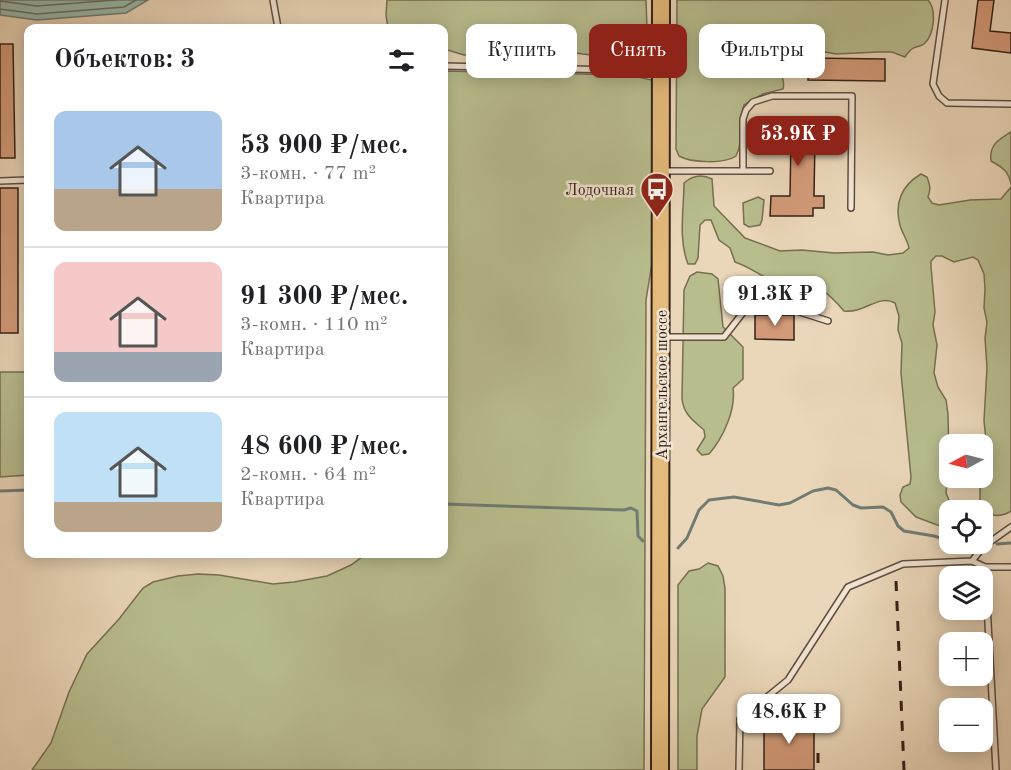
<!DOCTYPE html>
<html lang="ru">
<meta charset="utf-8">
<style>
:root{--surface:#fff;--page:#f2f2f2;--text:#202124;--muted:#757577;--line:#e0e0e0;--accent:#8f2418}
body{margin:0;font-family:"Old Standard TT",serif;background:var(--page);color:var(--text);height:100vh;display:flex;flex-direction:column;font-size:22px;white-space:nowrap}
*{box-sizing:border-box;margin:0}
p{font-size:20px;color:var(--muted)}
.icon{flex:none;width:33px;height:33px;fill:none;stroke:currentColor;stroke-width:2;stroke-linecap:round;stroke-linejoin:round}
.map{position:relative;flex:1;overflow:hidden}
.side{position:absolute;left:24px;top:24px;width:424px;height:534px;display:flex;flex-direction:column;background:var(--surface);border-radius:12px;box-shadow:0 3px 15px #0003}
.side>*{flex:none}
.guide{position:absolute;left:466px;top:24px;width:454px;height:54px;display:flex;gap:12px}
.needle{width:39px;rotate:263deg}
.fabs{position:absolute;left:939px;top:434px;display:grid;gap:12px}
.fabs a{display:grid;place-items:center;width:54px;height:54px;border-radius:12px;background:var(--surface);box-shadow:0 3px 15px #0003;font-size:30px}
.price{position:absolute;translate:-50% -51px;padding:0 14px;border-radius:12px;background:#fff;color:#222;font-size:20px;line-height:39px;filter:drop-shadow(0 2px 3px #0008)}
.price::after{content:'';position:absolute;left:50%;top:36px;width:18px;height:14px;margin-left:-9px;background:inherit;clip-path:polygon(0 0,100% 0,50% 100%)}
.price.active{background:var(--accent);color:#fff}
ul{padding:0;list-style:none}
li{display:flex;align-items:center;gap:18px;height:150px;padding:0 30px}
li+li{border-top:2px solid var(--line)}
li span{display:grid;place-items:center;flex:none;width:168px;height:120px;border-radius:12px;color:#555}
li>.icon{margin-inline-start:auto}
span .icon{width:72px;height:72px;fill:#fffc;stroke-width:1}
li b{font-size:26px}
h2{display:flex;justify-content:space-between;align-items:center;height:72px;padding:0 30px;font-size:26px}
.chip{padding:0 21px;border-radius:12px;background:var(--surface);box-shadow:0 3px 15px #0003;font-size:21px;line-height:54px}
.chip.active{background:var(--accent);color:#fff}
.map>svg:first-child{display:block}
</style>
<div class="map">
<svg width="1011" height="770" viewBox="0 0 1011 770">
<rect width="100%" height="100%" fill="#ead6b9"/>
<filter id="stains"><feTurbulence type="fractalNoise" baseFrequency=".00333" numOctaves="4"/><feColorMatrix values="0 0 0 0 .2 0 0 0 0 .09 0 0 0 0 .02 0 0 0 .5 -.17"/></filter>
<radialGradient id="worn" r=".72"><stop offset=".6" stop-color="#630" stop-opacity="0"/><stop offset="1" stop-color="#630" stop-opacity=".3"/></radialGradient>
<!-- green -->
<path fill="#b8bd8e" stroke="#766f52" stroke-width="1.5" d="M387 0H646L647 29 645 50 634 53 618 52 591 55 560 51 547 56 519 49 505 53 464 55 444 49V28H388L386 15Z
M677 0H928C937 10 934 34 925 43 921 47 916 46 912 49 909 51 907 54 905 57L892 52H878L836 54 825 52 802 56H788C786 62 782 67 782 74 782 80 785 82 783 89L763 94 744 105C738 122 744 141 736 156 725 164 691 163 679 156L676 149Z
M444 71 628 75 652 80 653 257 646 300 644 770H32L51 743 69 692 87 654 119 619 143 588 153 582 178 576 198 574 219 575 273 584 294 582 327 576 351 565 366 554H444Z
M1011 132V185C1009 171 1002 167 991 161 989 145 998 140 1011 132Z
M921 174 927 177C930 185 931 189 928 197L932 203 939 205 970 200 1001 199 1011 187V511C1000 518 989 516 980 508V486L988 466V458L984 421 987 368 985 338 987 322 984 308 985 289 984 274 978 260 973 257 954 262 942 256H936L931 261V267L935 312 933 325 937 345 934 373 938 387 946 400 948 414 949 465 946 493 951 505 959 510H950L949 524 940 526 916 517 901 502 900 495 903 487 910 484 911 477 901 373 902 343 898 330 899 316 895 303C878 294 866 313 844 311 834 299 818 282 801 283 793 283 784 287 777 284 763 277 750 267 735 262L730 248 719 240 711 220H705L700 225 698 258 695 264H688C678 239 684 209 684 183 693 175 702 174 712 179L714 206 745 238 780 251 802 250 834 253 873 252 888 255 903 253 909 248C907 239 902 233 900 225 894 203 902 185 921 174Z
M758 197 764 200 762 220 760 225 749 227 744 224 743 203Z
M697 272 712 274 718 279 723 327 743 347V379L733 388C736 410 723 438 709 454L702 455 697 450 705 437 704 430C693 420 684 415 682 399L684 290 690 276Z
M0 372H28V475L0 477Z
M708 563 718 566 723 576 725 588V677L702 709 697 736V770H678V585L689 571 699 569Z"/>
<!-- water -->
<path fill="#98b9ae" stroke="#707c72" stroke-width="1.5" d="M0 0H148L126 13 37 20 0 15Z"/>
<g fill="none" stroke-linecap="round" stroke-linejoin="round">
<!-- shore -->
<path stroke="#666d62" stroke-width="1.5" d="M0 1 37 6 116 0
M0 9 37 14 124 7 136 0"/>
<!-- stream -->
<path stroke="#707c72" stroke-width="3" d="M0 491 28 490
M444 504 624 510 631 508 637 511 638 536 643 541
M956 543 963 545 974 544
M997 544 1011 543
M678 548 687 538 699 510 709 500 734 497 779 505 790 503 813 491 828 488 836 490 853 505 861 508 883 507 891 512 898 526 904 531 934 536 950 541"/>
</g>
<!-- building -->
<path fill="#d29a78" stroke="#342117" stroke-width="1.5" d="M978 0H994L990 31 1011 33V53L972 48Z
M0 44H13L15 158H0Z
M809 58 885 59V81L808 80Z
M771 118H816L818 139H815L814 196H824V208H813V216H770L771 196H790L791 139H771Z
M0 188H18V333H0Z
M755 315H794V340L755 339Z
M764 719 814 720V770H764Z"/>
<g fill="none" stroke-linecap="round" stroke-linejoin="round">
<defs>
<path id="service" d="M273 0 278 28
M945 0 933 84 939 96 947 103 1011 104
M444 66 658 71
M663 171H770
M743 171V119L746 110 753 102 772 96H852L851 208
M0 181 28 180
M663 337H724L745 310 772 303 828 321
M972 561 983 547 1011 527
M985 567 996 770
M739 770 740 719 788 680 848 587 903 564 972 561 985 567H1011"/>
<path id="primary" d="M660 770 661 0"/>
</defs>
<!-- service casing -->
<use href="#service" stroke="#624e40" stroke-width="8"/>
<!-- primary casing -->
<use href="#primary" stroke="#342117" stroke-width="20"/>
<!-- service -->
<use href="#service" stroke="#f1e4d2" stroke-width="5"/>
<!-- primary -->
<use href="#primary" stroke="#e5bb7c" stroke-width="16"/>
<!-- rail -->
<path stroke="#342117" stroke-width="3" stroke-dasharray="10 10" stroke-linecap="butt" d="M896 581 904 770
M818 753V770"/>
</g>
<!-- icons -->
<defs>
<symbol id="bus-pin" viewBox="-11 -11 22 30"><path d="M0 17L-7.5 6A9.5 9.5 0 1 1 7.5 6Z" fill="#8f2418" stroke="#f1e4d2"/><path d="M-5-6H5V4H4V6H2V4H-2V6H-4V4H-5ZM-3.5-4V0h7V-4ZM-3.5 1.2v1.5H-2V1.2ZM2 1.2v1.5H3.5V1.2Z" fill="#fff"/></symbol>
</defs>
<g fill-rule="evenodd">
<use href="#bus-pin" x="638" y="170" width="38" height="52"/>
</g>
<g text-anchor="middle" stroke-width="5" stroke-linejoin="round" paint-order="stroke">
<!-- poi labels -->
<g font-size="16" fill="#342117" stroke="#f1e4d2" text-anchor="end">
<text x="634" y="195">Лодочная</text>
</g>
<!-- street labels -->
<g font-size="16" fill="#342117" stroke="#f1e4d2">
<text transform="translate(661 385) rotate(-90)" y="6">Архангельское шоссе</text>
</g>
</g>
<rect width="100%" height="100%" filter="url(#stains)"/>
<rect width="100%" height="100%" fill="url(#worn)"/>
</svg>
<div class="fabs">
<a><svg class="needle" viewBox="-14 -14 28 28"><path d="M0-13l5 13h-10z" fill="#e53935"/><path d="M0 13l5-13h-10z" fill="#757577"/></svg></a>
<a><svg class="icon" aria-label="locate" viewBox="0 0 24 24"><circle cx="12" cy="12" r="6"/><path d="M12 2v4M12 18v4M2 12h4M18 12h4"/></svg></a>
<a><svg class="icon" aria-label="layers" viewBox="0 0 24 24"><path d="M12 4l9 5-9 5-9-5zM3 14l9 5 9-5"/></svg></a>
<a>+</a>
<a>−</a>
</div>
<b class="price active" style="left:798px;top:167px">53.9K ₽</b>
<b class="price" style="left:775px;top:327px">91.3K ₽</b>
<b class="price" style="left:789px;top:745px">48.6K ₽</b>
<div class="guide">
<a class="chip">Купить</a>
<a class="chip active">Снять</a>
<a class="chip">Фильтры</a>
</div>
<section class="side">
<h2>Объектов: 3<svg class="icon" aria-label="filters" viewBox="0 0 24 24"><path d="M4 7h16M4 17h16"/><circle cx="9" cy="7" r="2"/><circle cx="15" cy="17" r="2"/></svg></h2>
<ul>
<li><span style="background:linear-gradient(#a9c7e8 65%,#b9a48a 0)"><svg class="icon" aria-label="home" viewBox="0 0 24 24"><path d="M3 11l9-7 9 7M6 9v11h12V9"/></svg></span><div><b>53 900 ₽/мес.</b><p>3-комн. · 77 m²</p><p>Квартира</p></div></li>
<li><span style="background:linear-gradient(#f6c9c9 75%,#9aa5b1 0)"><svg class="icon" aria-label="home" viewBox="0 0 24 24"><path d="M3 11l9-7 9 7M6 9v11h12V9"/></svg></span><div><b>91 300 ₽/мес.</b><p>3-комн. · 110 m²</p><p>Квартира</p></div></li>
<li><span style="background:linear-gradient(#bfe0f5 75%,#b9a48a 0)"><svg class="icon" aria-label="home" viewBox="0 0 24 24"><path d="M3 11l9-7 9 7M6 9v11h12V9"/></svg></span><div><b>48 600 ₽/мес.</b><p>2-комн. · 64 m²</p><p>Квартира</p></div></li>
</ul>
</section>
</div>
